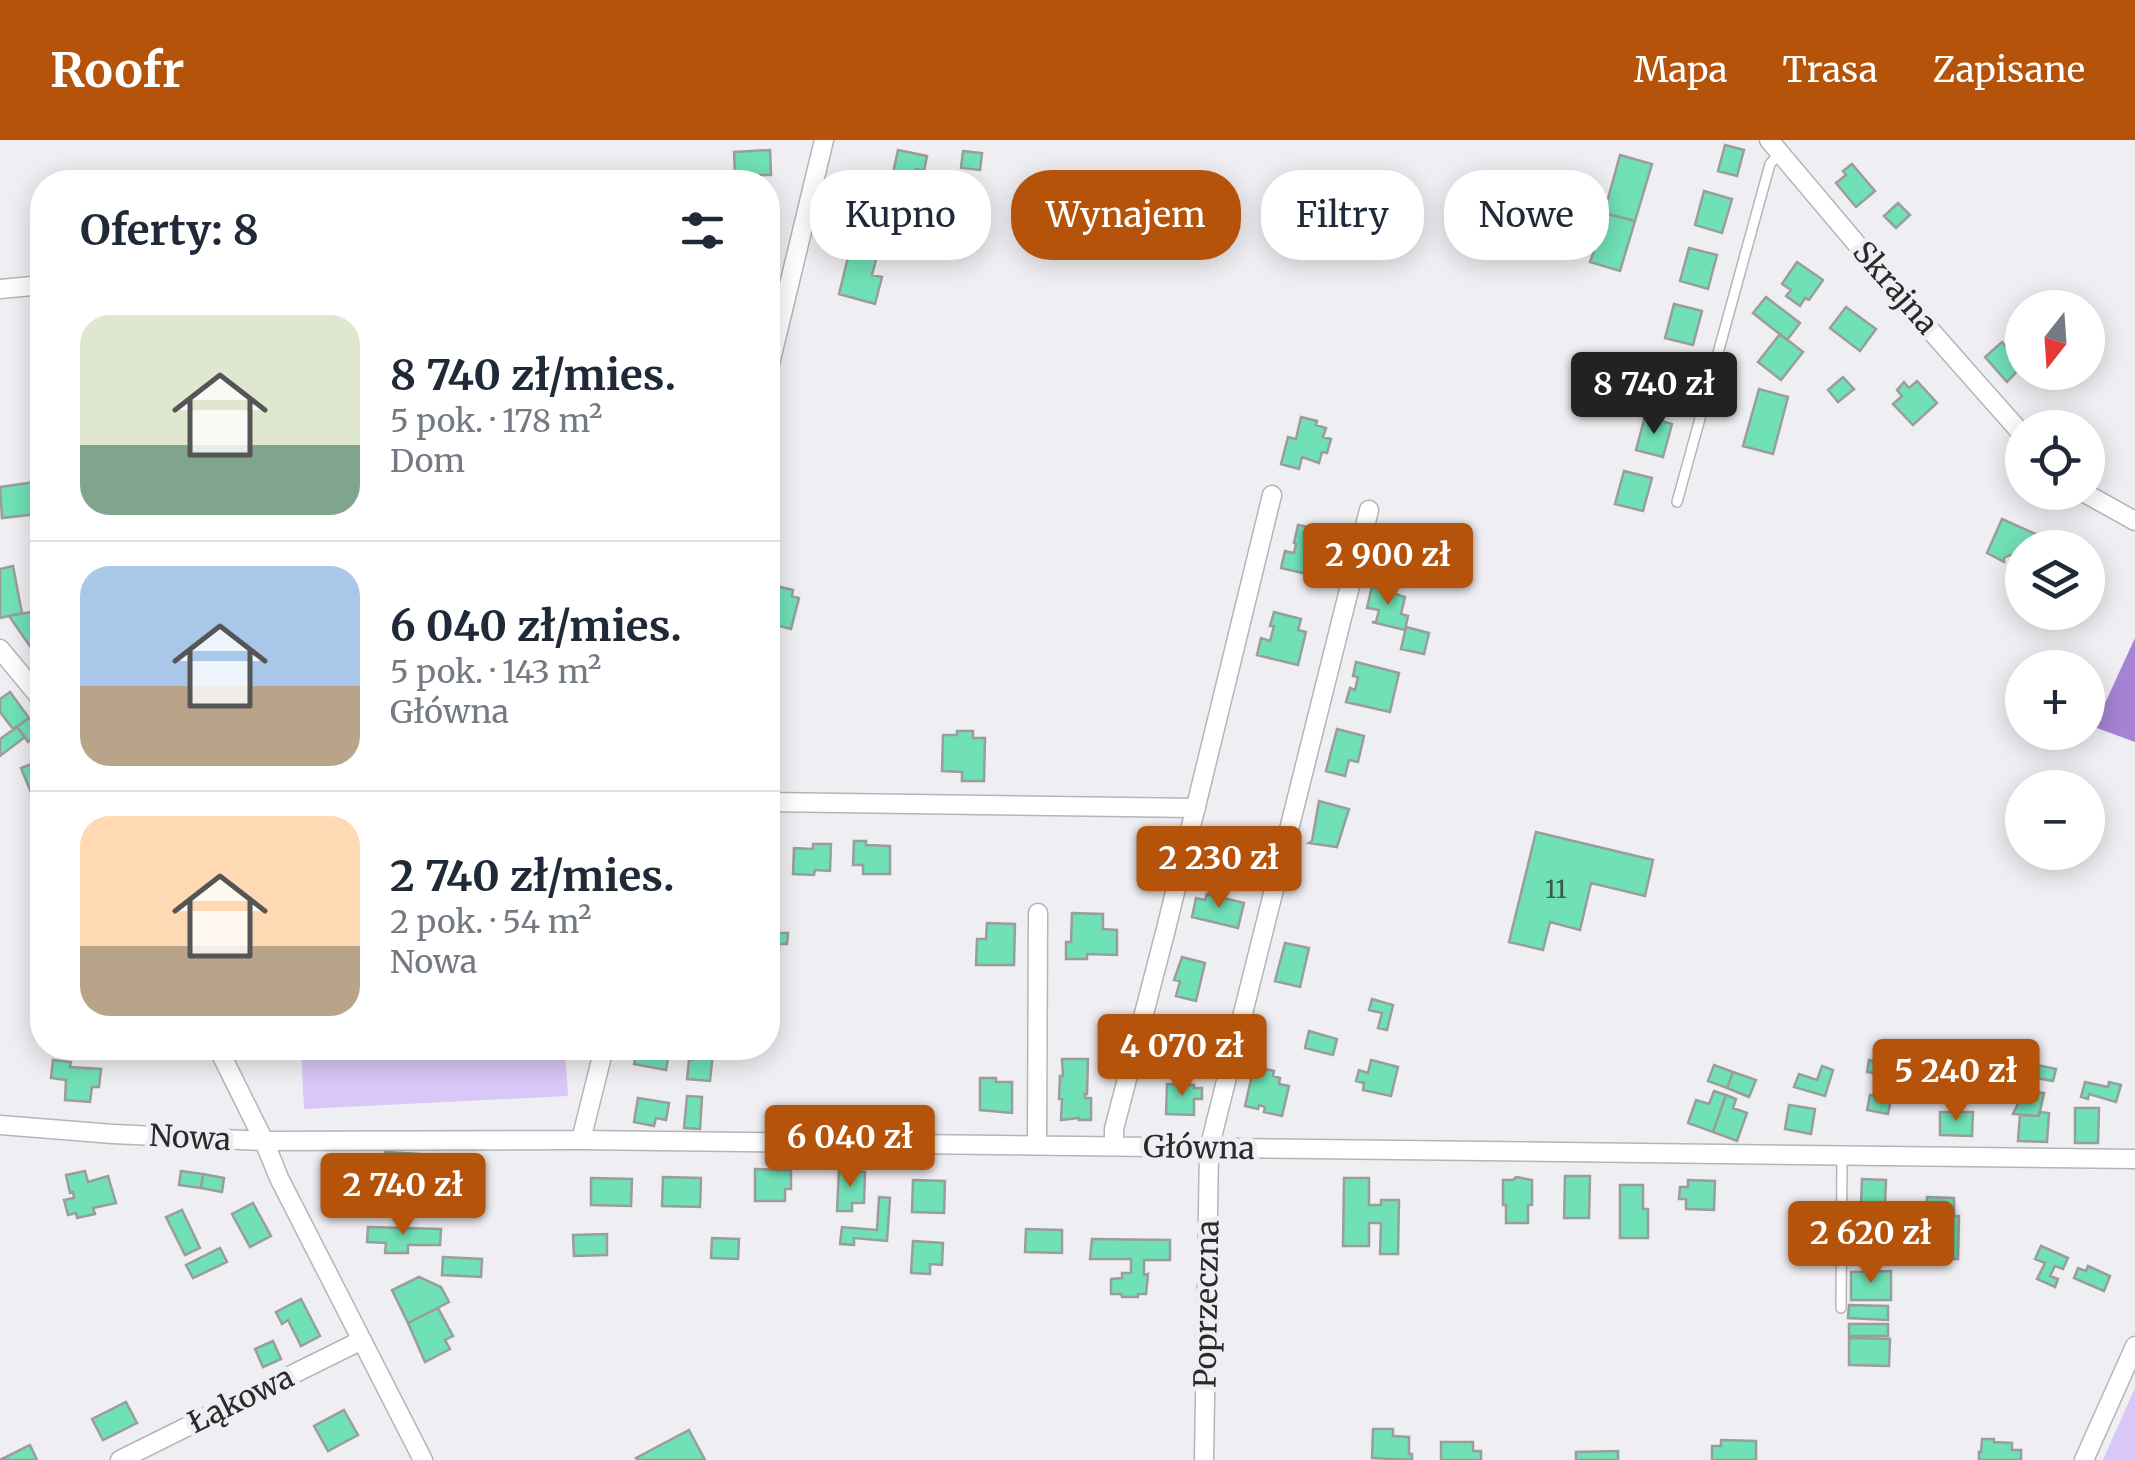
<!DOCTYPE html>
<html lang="pl">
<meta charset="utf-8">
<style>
:root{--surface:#fff;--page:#f2f2f3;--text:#1f2937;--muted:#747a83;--line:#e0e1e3;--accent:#b45309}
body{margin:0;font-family:Merriweather,serif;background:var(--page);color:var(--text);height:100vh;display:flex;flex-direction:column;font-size:38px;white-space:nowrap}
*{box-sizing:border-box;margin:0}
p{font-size:32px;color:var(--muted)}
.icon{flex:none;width:55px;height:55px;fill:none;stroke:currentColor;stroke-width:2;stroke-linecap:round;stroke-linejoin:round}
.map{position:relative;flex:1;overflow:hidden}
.sheet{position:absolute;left:30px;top:30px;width:750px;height:890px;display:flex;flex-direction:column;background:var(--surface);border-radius:40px;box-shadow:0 5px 25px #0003}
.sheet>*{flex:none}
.guide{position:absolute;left:810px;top:30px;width:950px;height:90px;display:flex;gap:20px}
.needle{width:65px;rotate:197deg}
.fabs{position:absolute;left:2005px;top:150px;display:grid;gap:20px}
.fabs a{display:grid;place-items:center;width:100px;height:100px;border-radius:50%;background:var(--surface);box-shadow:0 5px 25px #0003;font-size:50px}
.price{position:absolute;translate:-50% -85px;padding:0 22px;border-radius:10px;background:var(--accent);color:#fff;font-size:32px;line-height:65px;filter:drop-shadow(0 2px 5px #0008)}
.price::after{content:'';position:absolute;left:50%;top:60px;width:30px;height:22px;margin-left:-15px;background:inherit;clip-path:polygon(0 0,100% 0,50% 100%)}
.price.on{background:#222;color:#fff}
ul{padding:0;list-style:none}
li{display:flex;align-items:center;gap:30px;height:250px;padding:0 50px}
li+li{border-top:2px solid var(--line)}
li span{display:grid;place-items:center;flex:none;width:280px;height:200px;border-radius:30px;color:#555}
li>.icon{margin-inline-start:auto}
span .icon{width:120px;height:120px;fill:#fffc;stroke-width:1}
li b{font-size:42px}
h2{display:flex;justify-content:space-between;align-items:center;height:120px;padding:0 50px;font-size:42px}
.tag{padding:0 35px;border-radius:40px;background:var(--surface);box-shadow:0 5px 25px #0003;font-size:35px;line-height:90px}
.tag.on{background:var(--accent);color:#fff}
header{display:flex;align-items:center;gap:60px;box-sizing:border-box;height:140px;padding:0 50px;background:var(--accent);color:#fff}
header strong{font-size:48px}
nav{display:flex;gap:55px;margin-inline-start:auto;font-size:35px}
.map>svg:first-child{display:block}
</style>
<header>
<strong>Roofr</strong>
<nav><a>Mapa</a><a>Trasa</a><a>Zapisane</a></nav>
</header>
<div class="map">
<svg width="2135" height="1320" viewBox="0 0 2135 1320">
<rect width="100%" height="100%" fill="#efeef2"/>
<!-- green -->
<path fill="#d9c7f7" d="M301 908H565L568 956 304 969Z
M2135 1248V1320H2103Z"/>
<!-- water -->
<path fill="#a584d4" d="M2135 498V602L2094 587Z"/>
<!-- building -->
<path fill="#70e1b7" stroke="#999d9b" stroke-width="2.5" d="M1725 5 1744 10 1737 36 1718 31Z
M770 10 771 35H760V42H753V36H735L734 12Z
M898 10 927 16 924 31 916 29 914 37 893 33Z
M963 11 982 13 980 30 961 28Z
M1620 15 1652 24 1635 81 1604 73Z
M1852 24 1875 51 1856 67 1836 43 1846 35 1843 31Z
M846 37 870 43 867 58 873 59 868 78 837 70Z
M909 51 953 57 947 98 904 92Z
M1704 51 1732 59 1722 93 1695 85Z
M1898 63 1910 75 1896 88 1884 76Z
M1604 73 1635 81 1620 131 1590 122 1602 88H1600Z
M851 105 878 112 872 135 882 137 875 164 839 154Z
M1689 108 1717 115 1708 149 1680 141Z
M1797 122 1823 140 1809 160 1805 158 1800 166 1786 156 1791 150 1782 144Z
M1766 157 1800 183 1787 200 1753 173Z
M1674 164 1702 171 1693 205 1665 198Z
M1846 167 1876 189 1860 211 1830 188Z
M1780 194 1803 212 1781 240 1758 222Z
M2002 202 2022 226 2007 242 1985 217Z
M1659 220 1687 227 1678 261 1650 254Z
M1843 237 1854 249 1838 262 1828 250Z
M1917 241 1937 263 1913 285 1893 264 1902 256 1897 250 1904 242 1909 248Z
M1759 249 1788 257 1773 314 1743 306Z
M1645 276 1672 284 1663 317 1636 310Z
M1301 277 1317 281 1316 285 1326 288 1323 297 1331 299 1327 313 1322 312 1319 323 1302 317 1299 329 1281 324 1288 297 1296 299Z
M1624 331 1652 338 1643 371 1615 364Z
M42 341V382L38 383V374L2 378 0 347Z
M2002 379 2051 401 2048 408H2022V423L2010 415 2004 418V422L1987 413Z
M1298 385 1313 388 1312 393 1327 396 1323 414 1337 417 1333 437 1308 431 1307 434 1281 428 1285 411 1294 413 1296 404 1294 403Z
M1400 392 1425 399 1421 415 1425 416 1419 437 1387 429 1390 417 1394 418Z
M13 426 22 473 0 478V429Z
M2088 430 2103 438 2092 460 2088 458Z
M768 444 793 450 792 456 799 458 791 489 768 483Z
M1372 446 1405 457 1401 474 1408 476 1405 490 1372 482H1376L1379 470 1367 468Z
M42 470V510L34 512 9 476Z
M1274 472 1301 479 1298 490 1306 492 1298 525 1257 515 1261 498 1270 501 1274 486H1270Z
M1406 487 1429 493 1424 514 1401 509Z
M1356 522 1399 533 1390 572 1346 562 1350 548 1355 550 1358 537 1353 536Z
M10 552 29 578 13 589 0 572V559Z
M29 578 40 593 28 602 17 587Z
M17 587 25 597 0 616V599Z
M1337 589 1364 596 1358 622 1349 620 1345 636 1326 631Z
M957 591H973V598H985L984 641H962V632L942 631 943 595H957Z
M42 620V651L32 655 21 628Z
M1319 661 1349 669 1337 707 1309 703 1312 701Z
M1536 692 1653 720 1645 756 1591 743 1580 790 1550 782 1543 810 1509 802Z
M854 701H866V705L890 706V734H863V725H853Z
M813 704H831L830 731 815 730 814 735 793 734 794 708 813 709Z
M1207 754 1244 763 1238 788 1192 777 1196 758 1205 760Z
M1072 773 1103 774V789L1117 790V815L1087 814V819H1066V802H1071Z
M987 783 1015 784 1014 825H976L977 799H986Z
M768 793H788L787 804H779V812H768Z
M1285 803 1309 808 1300 847 1275 841Z
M1182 817 1205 823 1196 861 1176 856 1180 841 1174 840Z
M1372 859 1393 865 1387 890 1378 888 1382 873 1369 870Z
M1309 891 1337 899 1333 915 1305 908Z
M637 908H670L666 930 634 924Z
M694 911 713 913 710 941 687 939 689 920H693Z
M1988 913 2004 921 2006 916 2025 925 2017 942 1982 926Z
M1062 919H1088L1087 954H1085V958H1091V980H1079V978L1061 980 1062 959H1059L1060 936H1063Z
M53 920 71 922 70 927 101 929 99 947H92L90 962 65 960 66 940 51 938Z
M1371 920 1398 927 1391 956 1363 950 1364 943 1356 941 1359 930 1368 933Z
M1869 920 1898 926 1896 937 1867 932Z
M1714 925 1733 932 1727 948 1708 941Z
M2037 925 2056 929 2053 941 2030 937Z
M1254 926 1274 931 1273 936 1280 938 1279 944 1289 946 1282 976 1264 972 1265 967 1259 965 1258 969 1245 966Z
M1822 926 1833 930 1825 956 1794 947 1799 934 1817 940Z
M1733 932 1756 940 1749 957 1727 948Z
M980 938H996V942H1012V973L980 970Z
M2085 942 2108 947 2109 942 2121 945 2116 962 2089 954 2088 959 2081 957Z
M1167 944 1194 945V948H1202V959H1194V975L1166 974Z
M1714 951 1726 955 1713 992 1688 983 1696 960 1709 964Z
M1878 951 1892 954 1888 974 1867 970 1870 955 1877 956Z
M2024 951 2044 953 2039 976 2013 974Z
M1726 955 1736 959 1733 968 1747 973 1737 1001 1713 992Z
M687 956 702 957 700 989 684 988Z
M638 958 669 963 666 980 656 978 654 986 634 982Z
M1789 965 1815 969 1811 994 1785 989Z
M2075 968H2099L2098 1003H2075Z
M1940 972H1973L1972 996 1940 995Z
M2039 972 2049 973 2047 1002 2018 1001 2020 975 2039 976Z
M385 1012 419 1014 418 1033H399V1027L385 1026Z
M424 1025H439L440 1067H428Z
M755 1029 791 1030V1049H785V1061H755Z
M839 1030 865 1032 864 1063H852V1071H837Z
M85 1031 88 1042 108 1036 116 1063 93 1068 95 1074 77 1078 76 1073 68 1075 64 1060 74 1058 73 1052 70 1053 66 1035Z
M181 1031 203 1034 201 1048 179 1045Z
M203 1034 224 1038 222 1052 201 1048Z
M355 1034 359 1042 368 1037 372 1044 364 1048 371 1062 347 1075 332 1046Z
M1565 1036H1590L1589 1078H1564Z
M663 1037 701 1038 700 1067 662 1066Z
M1516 1037 1532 1040V1065H1528V1083H1506V1065H1503V1040H1513Z
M591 1038 632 1039 631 1066 591 1065Z
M1344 1038H1369V1065H1381V1060H1399L1398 1114H1380L1381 1083H1369V1106H1343Z
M1862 1039 1886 1040 1885 1066 1861 1065Z
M913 1040 945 1041 944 1073 912 1072Z
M1688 1040 1715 1041 1714 1070 1686 1069V1059H1679L1680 1047H1688Z
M1620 1045H1643V1069H1648V1098H1620Z
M879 1057 890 1058 887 1101 854 1098V1105L840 1104 842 1087 877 1090Z
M1927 1057 1954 1058V1076H1959L1958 1119 1920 1118 1921 1077H1926Z
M253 1063 271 1096 250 1107 232 1074Z
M182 1070 200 1108 185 1115 166 1077Z
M368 1087 441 1089 440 1105H408V1113H385L386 1103 367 1102Z
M1026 1089 1062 1090V1113L1025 1112Z
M607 1094V1115L574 1116 573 1095Z
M712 1098 739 1099 738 1119 711 1118Z
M1092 1099 1170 1100V1120H1144V1135L1148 1134 1146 1154H1138V1157H1122L1121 1154H1111V1139L1122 1138V1133H1131V1119H1090Z
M913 1101 943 1103 942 1125 930 1124V1134L911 1133Z
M2041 1106 2068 1118 2063 1129 2055 1126 2050 1136 2058 1139 2055 1147 2037 1139 2045 1123 2035 1119Z
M220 1108 227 1122 193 1138 186 1125Z
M443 1117 482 1119 481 1137 442 1135Z
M2088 1126 2110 1136 2104 1151 2074 1138 2078 1128 2086 1131Z
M1891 1131V1160H1851V1132Z
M419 1137 441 1147 449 1162 408 1183 392 1150Z
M301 1159 320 1196 301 1206 288 1180 282 1184 276 1172Z
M1849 1165 1888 1166V1180L1848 1178Z
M438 1168 453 1196 445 1200 450 1209 425 1222 408 1183Z
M1849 1184H1888V1196H1849Z
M1849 1198 1890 1199 1889 1226 1849 1225Z
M273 1201 281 1219 263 1227 255 1209Z
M126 1262 137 1283 103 1300 92 1279Z
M344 1270 358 1295 328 1311 314 1286Z
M1373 1289H1393V1296L1409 1297V1314H1412V1320L1372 1318Z
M689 1290 705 1320H638L636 1318Z
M1982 1299H1994V1302L2012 1303V1310H2021V1320H1979V1312H1981Z
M1721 1300 1756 1301V1320H1712V1306H1721Z
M1441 1302H1473V1311H1481V1320H1441Z
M30 1305 37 1320H0Z
M1618 1311V1320H1576V1312Z"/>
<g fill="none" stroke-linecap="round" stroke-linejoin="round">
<defs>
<path id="service" d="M1677 362 1770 24 1780 13
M1841 1168 1842 1016"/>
<path id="minor" d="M1769 0 1909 166 2022 294
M0 149 42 145
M768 232 824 0
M2083 352 2135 381
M0 509 42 560
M768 662 1196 668
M218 908 264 1001 279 1038 423 1320
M0 985 113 994 264 1001 581 1000 2135 1019
M581 1000 604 908
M1037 1005 1038 773
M1114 1006V989L1166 789 1272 355
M120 1320 362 1200
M1204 1320 1209 1009 1369 370
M2084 1320 2135 1206"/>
</defs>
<!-- service casing -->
<use href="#service" stroke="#b5b4b8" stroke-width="12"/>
<!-- minor casing -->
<use href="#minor" stroke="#b5b4b8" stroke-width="21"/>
<!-- service -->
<use href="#service" stroke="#fff" stroke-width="9"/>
<!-- minor -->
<use href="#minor" stroke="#fff" stroke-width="18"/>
</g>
<g text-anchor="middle" stroke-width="10" stroke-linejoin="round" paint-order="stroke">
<!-- number labels -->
<g font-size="25" fill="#3c584e">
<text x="1556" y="758">11</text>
</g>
<!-- street labels -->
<g font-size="30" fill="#2a2a2b" stroke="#efeef2">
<text transform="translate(1895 148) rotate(49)" y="10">Skrajna</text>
<text transform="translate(190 998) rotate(3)" y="10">Nowa</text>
<text transform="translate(1199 1008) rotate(1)" y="10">Główna</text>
<text transform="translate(1207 1164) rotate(-89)" y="10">Poprzeczna</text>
<text transform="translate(241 1260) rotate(-26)" y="10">Łąkowa</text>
</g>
</g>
</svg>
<div class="fabs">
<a><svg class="needle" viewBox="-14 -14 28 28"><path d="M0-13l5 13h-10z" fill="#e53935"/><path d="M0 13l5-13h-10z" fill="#747a83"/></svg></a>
<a><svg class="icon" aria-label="locate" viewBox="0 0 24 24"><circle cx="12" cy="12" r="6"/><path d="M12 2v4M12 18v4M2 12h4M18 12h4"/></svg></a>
<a><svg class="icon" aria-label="layers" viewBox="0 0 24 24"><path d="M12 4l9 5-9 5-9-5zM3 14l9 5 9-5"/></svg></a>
<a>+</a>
<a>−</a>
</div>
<b class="price on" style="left:1654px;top:297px">8 740 zł</b>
<b class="price" style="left:1388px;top:468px">2 900 zł</b>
<b class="price" style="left:1219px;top:771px">2 230 zł</b>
<b class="price" style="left:1182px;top:959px">4 070 zł</b>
<b class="price" style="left:1956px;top:984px">5 240 zł</b>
<b class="price" style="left:850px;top:1050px">6 040 zł</b>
<b class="price" style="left:403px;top:1098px">2 740 zł</b>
<b class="price" style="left:1871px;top:1146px">2 620 zł</b>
<div class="guide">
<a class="tag">Kupno</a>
<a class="tag on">Wynajem</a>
<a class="tag">Filtry</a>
<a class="tag">Nowe</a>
</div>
<section class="sheet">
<h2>Oferty: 8<svg class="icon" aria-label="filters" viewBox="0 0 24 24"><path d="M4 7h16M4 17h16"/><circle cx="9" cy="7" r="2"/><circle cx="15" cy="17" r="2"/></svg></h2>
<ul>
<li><span style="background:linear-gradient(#dfe7d0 65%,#7fa58c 0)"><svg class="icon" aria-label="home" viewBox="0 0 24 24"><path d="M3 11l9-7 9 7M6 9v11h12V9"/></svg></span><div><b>8 740 zł/mies.</b><p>5 pok. · 178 m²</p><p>Dom</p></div></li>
<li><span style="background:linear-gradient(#a9c7e8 60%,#b9a48a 0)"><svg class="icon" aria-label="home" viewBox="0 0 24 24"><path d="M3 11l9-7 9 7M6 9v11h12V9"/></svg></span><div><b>6 040 zł/mies.</b><p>5 pok. · 143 m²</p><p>Główna</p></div></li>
<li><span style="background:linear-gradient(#ffd9b3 65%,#b9a48a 0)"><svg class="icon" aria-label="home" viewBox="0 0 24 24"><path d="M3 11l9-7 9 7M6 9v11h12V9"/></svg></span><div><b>2 740 zł/mies.</b><p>2 pok. · 54 m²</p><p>Nowa</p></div></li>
</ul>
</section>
</div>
